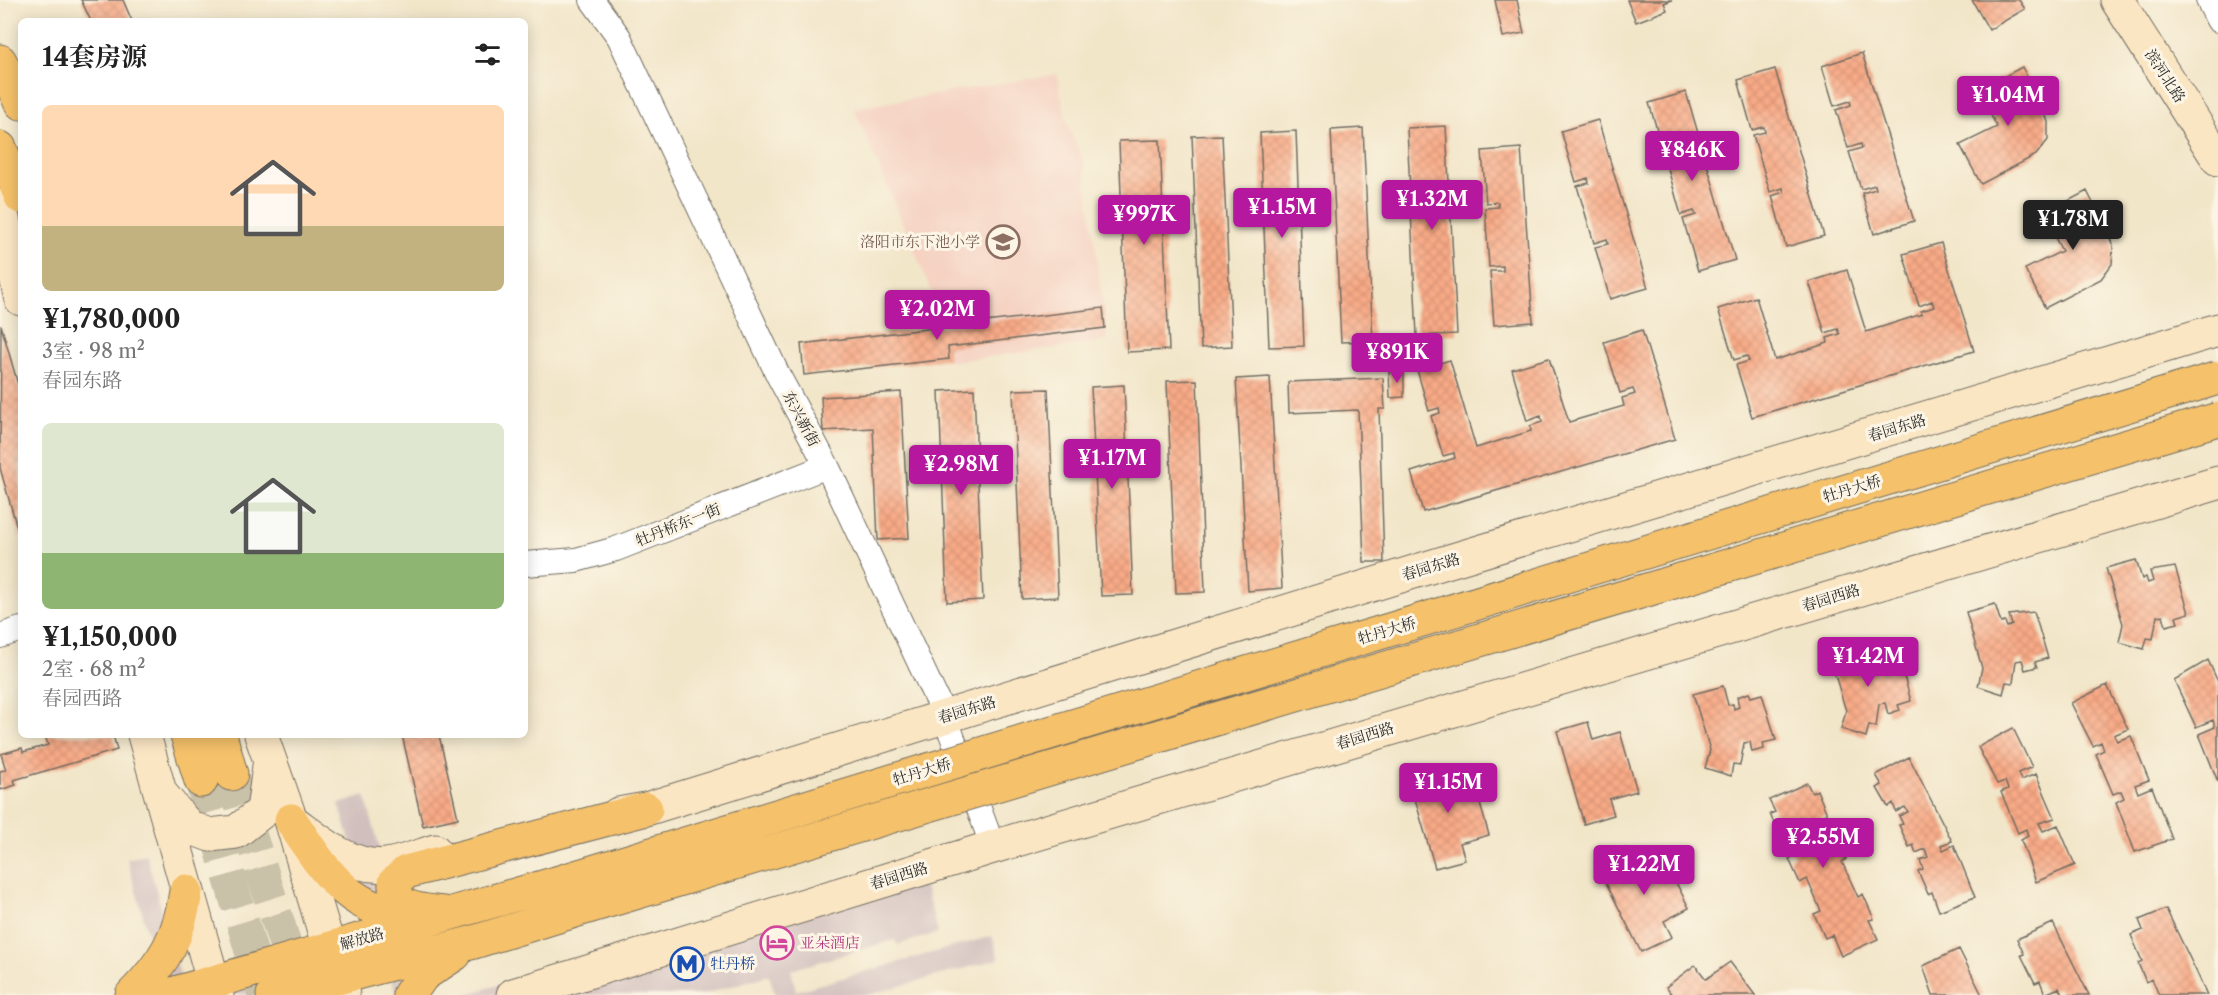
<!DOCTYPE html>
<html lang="zh">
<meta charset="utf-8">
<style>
:root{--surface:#fff;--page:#f6f6f6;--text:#222;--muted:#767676;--accent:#b5179e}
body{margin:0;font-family:"Libre Caslon Text","Noto Serif SC",serif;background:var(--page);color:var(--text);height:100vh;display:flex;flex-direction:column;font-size:22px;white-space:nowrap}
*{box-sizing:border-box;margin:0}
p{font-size:20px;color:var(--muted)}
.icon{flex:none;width:33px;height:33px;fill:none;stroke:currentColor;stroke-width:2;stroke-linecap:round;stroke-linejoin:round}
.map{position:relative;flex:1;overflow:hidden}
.side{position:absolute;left:18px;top:18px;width:510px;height:720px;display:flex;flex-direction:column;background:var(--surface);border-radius:9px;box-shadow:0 3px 15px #0003}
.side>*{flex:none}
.price{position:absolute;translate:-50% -51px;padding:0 14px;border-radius:6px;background:var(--accent);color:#fff;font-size:20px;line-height:39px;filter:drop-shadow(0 2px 3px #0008)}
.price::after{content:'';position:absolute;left:50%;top:36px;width:18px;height:14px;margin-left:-9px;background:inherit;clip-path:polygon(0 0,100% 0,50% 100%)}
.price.on{background:#222;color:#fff}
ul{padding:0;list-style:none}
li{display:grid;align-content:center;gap:12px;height:318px;padding:0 24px}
li span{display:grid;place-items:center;height:186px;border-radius:9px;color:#555}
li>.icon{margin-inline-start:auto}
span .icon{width:108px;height:108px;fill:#fffc;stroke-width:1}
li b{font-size:26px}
h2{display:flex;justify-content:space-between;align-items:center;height:72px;padding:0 24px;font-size:26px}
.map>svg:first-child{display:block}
</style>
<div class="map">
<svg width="2218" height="995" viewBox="0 0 2218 995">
<defs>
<pattern id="building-cross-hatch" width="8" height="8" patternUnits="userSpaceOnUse" patternTransform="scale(1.5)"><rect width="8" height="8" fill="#f8aa86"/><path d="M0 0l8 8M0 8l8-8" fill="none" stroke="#d59274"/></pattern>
</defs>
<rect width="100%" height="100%" fill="#fcf5e5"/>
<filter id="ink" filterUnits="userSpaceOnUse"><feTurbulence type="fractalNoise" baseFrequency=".0167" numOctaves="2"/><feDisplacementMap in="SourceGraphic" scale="12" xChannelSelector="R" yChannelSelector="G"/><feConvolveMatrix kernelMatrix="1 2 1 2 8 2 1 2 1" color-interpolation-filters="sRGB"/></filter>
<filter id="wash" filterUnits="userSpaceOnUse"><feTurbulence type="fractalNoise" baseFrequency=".008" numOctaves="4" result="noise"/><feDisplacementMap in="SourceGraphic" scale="24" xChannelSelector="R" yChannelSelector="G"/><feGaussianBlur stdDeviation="1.35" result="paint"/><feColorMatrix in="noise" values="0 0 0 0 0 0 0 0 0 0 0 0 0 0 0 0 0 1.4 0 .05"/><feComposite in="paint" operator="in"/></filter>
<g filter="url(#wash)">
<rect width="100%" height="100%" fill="#f2e6c9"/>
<!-- built -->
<path fill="#f5d2c2" d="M1057 74 1066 120 1084 163 1108 341 950 362 944 321 854 108Z"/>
<!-- railway -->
<path fill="#d1bfbd" d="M365 796 422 995H396L386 960 262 995H165L127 859 146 854 185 992 379 937 339 804Z
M917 859 938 933 897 945 895 940 791 970 796 991 992 936 999 959 868 995H775L769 975 701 995H463L877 877Z"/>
<g id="blocks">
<!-- building -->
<path fill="url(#building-cross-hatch)" d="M81 0H123L132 21H91Z
M1495 0H1517L1524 33 1503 37Z
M1627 0H1672L1664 3 1667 10 1636 22Z
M1972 0H2019L2025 9 1989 30Z
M1862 53 1914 221 1874 234 1862 193 1876 189 1875 185 1861 189 1849 152 1862 148 1861 144 1848 148 1836 110 1851 105 1850 101 1834 106 1822 66Z
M2022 67 2043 107 2048 122V140L2036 155 1981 184 1960 145 1997 127 1978 90Z
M1775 69 1824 236 1786 247 1772 196 1784 192 1783 188 1770 192 1753 135 1765 132 1764 127 1752 130 1738 80Z
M1686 92 1735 260 1698 271 1683 219 1696 215 1694 211 1681 215 1665 158 1677 155 1676 150 1664 153 1649 103Z
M1598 120 1648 288 1610 299 1595 247 1608 244 1607 239 1594 243 1577 186 1589 183 1588 178 1576 182 1561 131Z
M1446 126 1457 334 1417 336 1407 128Z
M1363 128 1373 341 1341 342 1331 130Z
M1296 131 1304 346 1269 347 1260 133Z
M1222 135 1232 346 1201 348 1192 136Z
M1160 140 1169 350 1127 352 1119 141Z
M1521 148 1533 322 1494 325 1490 271H1503V266L1489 267 1485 208 1498 207V202L1486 203 1482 151Z
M2087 191 2107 231 2113 246 2112 264 2101 279 2045 308 2025 269 2062 251 2043 214Z
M1941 243 1974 351 1752 417 1736 365 1749 361 1747 356 1734 360 1718 309 1756 297 1775 360 1828 343 1827 338 1840 334 1838 329 1825 333 1809 282 1847 270 1866 332 1922 314 1921 311 1934 307 1932 301 1919 306 1903 254Z
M1103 308 1105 328 948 347 949 359 804 375 801 344Z
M1 325 21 395 20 538 0 468Z
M1642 330 1675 439 1423 512 1411 472 1455 458 1454 453 1443 456 1431 416 1440 413 1439 408 1429 411 1417 370 1450 360 1476 448 1531 431 1530 426 1542 422 1541 416 1527 421 1512 369 1549 358 1569 422 1624 406 1622 398 1635 394 1633 389 1620 393 1604 342Z
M1389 371H1404V397L1390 398Z
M1270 377 1282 588 1248 591 1236 379Z
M1383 378 1385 409H1379L1384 562H1364L1358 410 1289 413 1288 382Z
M1197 380 1205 592 1176 593 1167 381Z
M1124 385 1133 595 1101 596 1091 387Z
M974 389 983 600 947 602 939 391Z
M1048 389 1058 597 1022 599 1013 390Z
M901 392 909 538 878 540 873 428 823 431 821 397Z
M2136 560 2142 579 2146 577 2148 583 2153 581 2150 571 2175 567 2189 613 2176 617 2178 623 2166 626 2163 615 2157 616 2153 639 2147 638 2144 649 2119 642 2123 624 2106 568Z
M1995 604 2001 623 2005 622 2007 627 2012 625 2009 615 2034 612 2048 658 2035 662 2037 667 2025 670 2022 660 2016 661 2013 683 2006 682 2003 694 1978 686 1982 668 1966 612Z
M1858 647 1864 666 1868 665 1870 670 1875 668 1872 659 1885 655 1886 659 1898 655 1911 701 1898 705 1900 710 1888 714 1885 703 1879 704 1876 727 1869 725 1866 737 1841 729 1846 711 1829 655Z
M2208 660 2218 682V782L2199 734 2215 727 2213 720 2196 727 2174 680Z
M2107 685 2128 729 2114 735 2117 741 2131 736 2149 780 2135 785 2138 793 2152 787 2172 839 2135 852 2116 802 2124 798 2121 791 2113 794 2096 754 2104 750 2101 742 2093 746 2071 703Z
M1723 686 1728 705 1733 704 1734 709 1739 707 1737 697 1749 693 1751 697 1762 694 1776 740 1763 743 1764 749 1752 752 1750 742 1744 743 1740 765 1733 764 1731 776 1705 768 1710 750 1693 694Z
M1588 722 1593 740 1620 732 1637 791 1609 799 1614 815 1584 824 1557 731Z
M2013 728 2032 767 2018 773 2021 780 2036 774 2055 818 2039 823 2043 831 2058 825 2075 865 2036 882 2021 840 2028 836 2026 829 2018 833 2001 792 2008 789 2005 781 1997 784 1978 747Z
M45 735H113L117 750 14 780 16 785 0 790V771L6 770 1 754 22 748 23 752 48 745Z
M402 735H439L458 818 423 826Z
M1909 757 1952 841 1941 845 1943 850 1954 845 1975 897 1939 911 1932 892 1928 894 1918 871 1923 869 1920 860 1928 857 1925 849 1916 853 1913 845 1909 847 1899 825 1903 824 1899 816 1908 812 1905 807 1896 812 1893 803 1888 807 1877 788 1882 785 1876 775Z
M1440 766 1445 784 1472 776 1489 835 1460 843 1465 860 1435 868 1408 775Z
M1807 783 1812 793 1817 790 1827 814 1821 816 1831 839 1836 837 1846 859 1842 862 1858 897 1863 894 1874 919 1869 920 1878 939 1841 956 1832 935 1825 938 1814 914 1821 911 1807 879 1800 883 1789 859 1794 856 1785 835 1780 837 1770 814 1775 812 1769 800Z
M1626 848 1635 866 1661 853 1689 908 1664 921 1672 937 1641 952 1596 863Z
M2166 909 2198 975 2207 995H2159L2152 979 2146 982 2138 963 2142 961 2131 935 2143 930 2139 920Z
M2053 923 2089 995H2062L2059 988 2045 994 2040 981 2035 983 2021 955 2024 954 2017 939Z
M1959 949 1982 995H1933L1923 966Z
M1730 962 1755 995H1672L1666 987 1695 965 1706 979Z"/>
</g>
</g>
<g filter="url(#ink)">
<use href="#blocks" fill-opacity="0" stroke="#716c62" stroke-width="1.5"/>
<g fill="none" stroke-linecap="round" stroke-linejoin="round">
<!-- primary-tunnel -->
<path stroke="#cac1a9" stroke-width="33" stroke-dasharray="33 16" stroke-linecap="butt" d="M231 774 299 988
M201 781 264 995"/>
<defs>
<path id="street" d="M592 0 619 37 778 375 827 466 945 717 993 847
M2208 0 2218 20
M525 564 576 560 616 549 827 466
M0 636 21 629"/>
<path id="secondary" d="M2117 0 2218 159
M0 206 21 299
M144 735 217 995
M261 735 291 820 343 995
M162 795 189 827 210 835 236 832 263 811 269 766
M618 814 646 809 1446 562 2218 330
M291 820C317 839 351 870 386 865 402 863 419 856 435 851
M513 995 993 847 2218 483"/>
<path id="primary" d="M0 61 21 103
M0 148 21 197
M187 735 201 781
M220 735 231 774
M291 820C324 871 353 918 420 915
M444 913C421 910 393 911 395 882L406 872 646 809
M132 995C164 963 180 936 186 891
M168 995 556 883
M273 995 474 942 568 913
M409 995 423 975 455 954"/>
</defs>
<!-- street casing -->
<use href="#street" stroke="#716c62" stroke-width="26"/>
<!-- secondary casing -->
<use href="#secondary" stroke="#716c62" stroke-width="35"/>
<!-- primary casing -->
<use href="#primary" stroke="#716c62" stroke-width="35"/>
<!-- street -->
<use href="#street" stroke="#fff" stroke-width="24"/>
<!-- secondary -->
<use href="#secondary" stroke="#fbe6c4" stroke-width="33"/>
<!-- primary -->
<use href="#primary" stroke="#f5c16b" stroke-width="33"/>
<defs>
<path id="primary-bridge" d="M556 883 2218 378
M568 913 2218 419"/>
</defs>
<!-- primary-bridge casing -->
<use href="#primary-bridge" stroke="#716c62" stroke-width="35" stroke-linecap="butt"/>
<!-- primary-bridge -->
<use href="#primary-bridge" stroke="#f5c16b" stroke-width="33"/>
</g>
</g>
<!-- icons -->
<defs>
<symbol id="school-ring" viewBox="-11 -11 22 22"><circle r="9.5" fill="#fcf5e5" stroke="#8d6e63" stroke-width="1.5"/><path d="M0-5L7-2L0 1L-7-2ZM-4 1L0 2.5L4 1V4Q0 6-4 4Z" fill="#8d6e63"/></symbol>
<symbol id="hotel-ring" viewBox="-11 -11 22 22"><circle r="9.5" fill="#fcf5e5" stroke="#d1479c" stroke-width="1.5"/><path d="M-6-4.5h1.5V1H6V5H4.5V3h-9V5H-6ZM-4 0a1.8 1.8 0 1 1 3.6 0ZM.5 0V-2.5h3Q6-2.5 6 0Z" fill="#d1479c"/></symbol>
<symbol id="metro-ring" viewBox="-11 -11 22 22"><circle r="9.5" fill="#fcf5e5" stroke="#1a4fb4" stroke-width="1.5"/><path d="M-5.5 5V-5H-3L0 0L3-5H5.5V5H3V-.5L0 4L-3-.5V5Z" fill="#1a4fb4"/></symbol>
</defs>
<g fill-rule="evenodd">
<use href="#school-ring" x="984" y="223" width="38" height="38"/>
<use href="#hotel-ring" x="758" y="924" width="38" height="38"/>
<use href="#metro-ring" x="668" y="945" width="38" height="38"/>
</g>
<g text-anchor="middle" stroke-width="6" stroke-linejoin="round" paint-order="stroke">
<!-- street labels -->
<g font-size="15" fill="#2b2b2b" stroke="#fcf5e5">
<text transform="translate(2165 76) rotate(57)" y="5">滨河北路</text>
<text transform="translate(801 419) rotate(62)" y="5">东兴新街</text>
<text transform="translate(1897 428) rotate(-17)" y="5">春园东路</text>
<text transform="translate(1852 489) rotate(-17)" y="5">牡丹大桥</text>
<text transform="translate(678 525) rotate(-22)" y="5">牡丹桥东一街</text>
<text transform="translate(1431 567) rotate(-17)" y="5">春园东路</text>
<text transform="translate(1831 598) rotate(-17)" y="5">春园西路</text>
<text transform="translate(1387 631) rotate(-17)" y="5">牡丹大桥</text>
<text transform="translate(967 710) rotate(-17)" y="5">春园东路</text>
<text transform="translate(1365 736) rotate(-17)" y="5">春园西路</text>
<text transform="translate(922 772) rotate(-17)" y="5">牡丹大桥</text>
<text transform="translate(899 876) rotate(-17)" y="5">春园西路</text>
<text transform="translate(362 939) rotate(-16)" y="5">解放路</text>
</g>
<!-- education labels -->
<g font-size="15" fill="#785e54" stroke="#fcf5e5" text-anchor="end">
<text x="980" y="247">洛阳市东下池小学</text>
</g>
<!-- hotel labels -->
<g font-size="15" fill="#b23c85" stroke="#fcf5e5" text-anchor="start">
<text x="800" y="948">亚朵酒店</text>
</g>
<!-- transit labels -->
<g font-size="15" fill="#164399" stroke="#fcf5e5" text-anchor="start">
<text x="710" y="969">牡丹桥</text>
</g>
</g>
</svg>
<b class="price" style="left:2008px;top:127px">¥1.04M</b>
<b class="price" style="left:1692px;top:182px">¥846K</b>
<b class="price" style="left:1432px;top:231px">¥1.32M</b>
<b class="price" style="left:1282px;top:239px">¥1.15M</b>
<b class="price" style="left:1144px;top:246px">¥997K</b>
<b class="price on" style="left:2073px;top:251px">¥1.78M</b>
<b class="price" style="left:937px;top:341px">¥2.02M</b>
<b class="price" style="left:1397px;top:384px">¥891K</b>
<b class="price" style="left:1112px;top:490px">¥1.17M</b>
<b class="price" style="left:961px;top:496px">¥2.98M</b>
<b class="price" style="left:1868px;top:688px">¥1.42M</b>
<b class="price" style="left:1448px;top:814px">¥1.15M</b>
<b class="price" style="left:1823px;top:869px">¥2.55M</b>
<b class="price" style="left:1644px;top:896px">¥1.22M</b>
<section class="side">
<h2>14套房源<svg class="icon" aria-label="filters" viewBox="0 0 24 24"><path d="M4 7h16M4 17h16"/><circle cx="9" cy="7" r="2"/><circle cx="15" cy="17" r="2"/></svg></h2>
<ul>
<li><span style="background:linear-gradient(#ffd9b3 65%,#c2b280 0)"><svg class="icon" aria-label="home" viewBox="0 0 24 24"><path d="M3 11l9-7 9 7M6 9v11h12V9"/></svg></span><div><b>¥1,780,000</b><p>3室 · 98 m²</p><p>春园东路</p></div></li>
<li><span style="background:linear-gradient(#dfe7d0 70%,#8fb573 0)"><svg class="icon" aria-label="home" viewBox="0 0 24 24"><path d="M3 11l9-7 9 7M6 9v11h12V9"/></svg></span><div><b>¥1,150,000</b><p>2室 · 68 m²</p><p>春园西路</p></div></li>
</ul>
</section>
</div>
